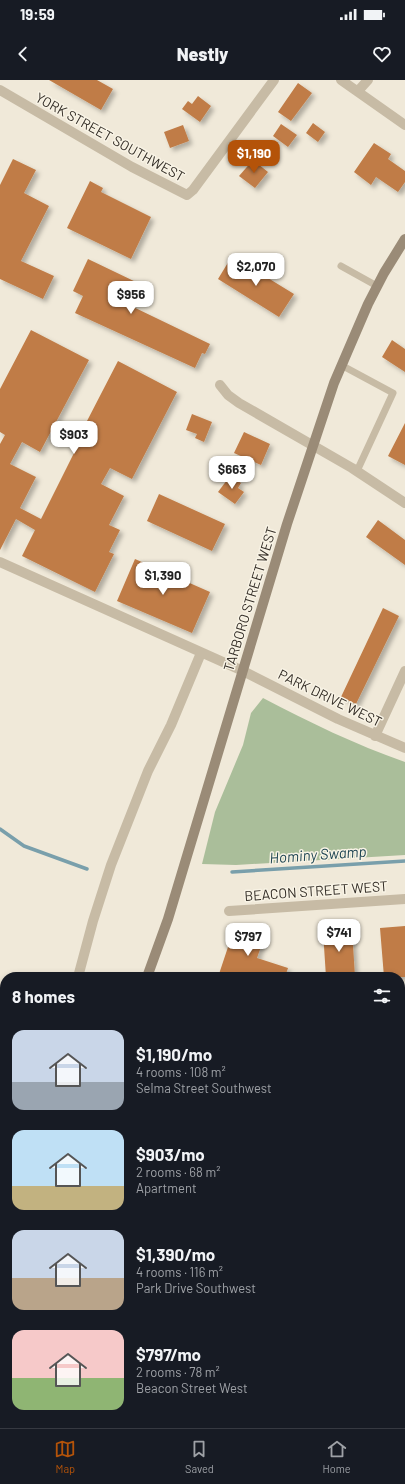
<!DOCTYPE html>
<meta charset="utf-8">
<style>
:root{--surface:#171b24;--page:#242831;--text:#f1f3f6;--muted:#9ea1a6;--line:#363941;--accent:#b45309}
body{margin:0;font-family:Barlow,sans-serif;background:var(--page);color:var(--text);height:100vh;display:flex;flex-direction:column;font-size:15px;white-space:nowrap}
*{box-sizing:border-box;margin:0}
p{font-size:13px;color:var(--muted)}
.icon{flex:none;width:22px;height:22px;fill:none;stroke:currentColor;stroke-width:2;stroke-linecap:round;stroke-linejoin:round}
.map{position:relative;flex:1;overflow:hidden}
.sheet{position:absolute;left:0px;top:892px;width:405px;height:456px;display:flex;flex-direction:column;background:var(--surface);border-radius:16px 16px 0 0;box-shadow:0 2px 6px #0003}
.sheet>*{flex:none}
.price{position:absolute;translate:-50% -34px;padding:0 9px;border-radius:8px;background:#fff;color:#222;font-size:13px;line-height:26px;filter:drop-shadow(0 1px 2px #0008)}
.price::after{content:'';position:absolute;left:50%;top:24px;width:12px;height:9px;margin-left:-6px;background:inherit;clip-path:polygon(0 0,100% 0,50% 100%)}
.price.active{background:var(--accent);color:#fff}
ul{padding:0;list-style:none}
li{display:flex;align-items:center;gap:12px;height:100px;padding:0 12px}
li span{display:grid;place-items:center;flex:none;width:112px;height:80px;border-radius:12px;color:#555}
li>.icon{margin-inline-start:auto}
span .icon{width:48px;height:48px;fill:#fffc;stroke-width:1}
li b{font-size:17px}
h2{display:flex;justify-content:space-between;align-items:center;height:48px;padding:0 12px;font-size:17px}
.status{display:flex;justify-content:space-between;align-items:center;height:28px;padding:0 20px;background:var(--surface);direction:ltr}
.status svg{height:11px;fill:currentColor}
header{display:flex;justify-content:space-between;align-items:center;height:52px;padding:0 12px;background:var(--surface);font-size:18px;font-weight:800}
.tab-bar{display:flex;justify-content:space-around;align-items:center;height:56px;border-top:1px solid var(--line);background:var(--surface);font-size:11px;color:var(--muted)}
.tab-bar a{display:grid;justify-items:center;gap:2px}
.tab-bar .active{color:var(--accent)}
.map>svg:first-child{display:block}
</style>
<div class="status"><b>19:59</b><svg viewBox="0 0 49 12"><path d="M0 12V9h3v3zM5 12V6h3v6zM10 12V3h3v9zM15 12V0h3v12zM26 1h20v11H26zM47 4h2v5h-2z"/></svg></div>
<header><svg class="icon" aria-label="back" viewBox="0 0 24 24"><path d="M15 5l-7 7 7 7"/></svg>Nestly<svg class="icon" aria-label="heart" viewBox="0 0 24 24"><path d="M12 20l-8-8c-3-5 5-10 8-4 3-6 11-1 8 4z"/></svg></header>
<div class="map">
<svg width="405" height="1348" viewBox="0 0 405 1348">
<defs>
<filter id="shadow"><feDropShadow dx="3.5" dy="3.5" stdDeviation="2" flood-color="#0004"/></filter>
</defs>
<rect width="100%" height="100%" fill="#f0e9d9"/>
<!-- green -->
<path fill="#aabe9a" d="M263 618C309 642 356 665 405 682V775L236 785 202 784 215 732 243 665 251 633Z"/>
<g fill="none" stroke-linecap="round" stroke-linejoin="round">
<!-- stream -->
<path stroke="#799fab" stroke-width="3.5" d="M0 749 24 766 87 789
M232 792 405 781"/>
</g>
<!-- building -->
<path fill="#c07c46" filter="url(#shadow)" d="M49 0H97L113 9 101 30Z
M298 3 312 13 291 41 278 32Z
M198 16 211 26 200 42 182 29 188 21 192 24Z
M313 43 325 52 318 62 306 53Z
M281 44 297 55 288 67 273 56Z
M183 45 189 61 170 68 164 52Z
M374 63 391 74 388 79 405 91V102L398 112 376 97 371 105 354 92Z
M13 79 36 90 24 113 49 126 21 181 54 196 43 219 0 199V105Z
M253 80 268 92 255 108 239 96Z
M90 101 103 108 101 112 151 137 131 179 67 148Z
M232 176 294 214 279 237 218 199Z
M88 179 138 203 127 224 210 264 205 274 202 273 195 288 75 233 83 216 73 211Z
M31 250 89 280 40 372 22 362 10 384 36 397 20 428 41 439 75 371 72 370 118 281 177 312 132 399 110 388 101 404 124 416 109 445 120 450 109 472 114 474 95 512 22 476 35 450 16 439 0 470V364L5 355 0 352V309Z
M392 260 405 269V292L382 277Z
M192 334 212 342 204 362 195 358 197 354 186 350Z
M405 343V385L388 376Z
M244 352 270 364 261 385 234 373Z
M230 396 241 403 238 408 244 412 235 424 218 412Z
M159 414 225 444 212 471 147 441Z
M378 440 405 460V485L366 457Z
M135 479 210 512 192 553 117 521Z
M383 528 399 536 356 624 341 617Z
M235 846 265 855 257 878 288 888 285 897H218Z
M405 846V897H384L380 848Z
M352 849 355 897H326L323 851Z"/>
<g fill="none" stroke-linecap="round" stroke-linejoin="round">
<!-- lane -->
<path stroke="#c7bba5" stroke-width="7" d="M341 186 377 206
M341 285 393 313 357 391"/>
<!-- street -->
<path stroke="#c7bba5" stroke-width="10" d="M341 0 405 45
M0 10 132 87 187 115 193 110 274 0
M358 11 368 0
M220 305 228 315 239 323 352 388 405 423
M0 482 243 591 338 639 405 668
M375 656 405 591
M229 831 405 819
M78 897 93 841 111 785 148 691 171 645 201 573
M0 1079H5
M400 1156 405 1157
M0 1195 5 1183
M0 1297 5 1298
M255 1343 285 1348
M315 1348 316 1343"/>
<!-- secondary -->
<path stroke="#9a8b77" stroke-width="10" d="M147 897 168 839 287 444 334 303 368 224 384 193 405 159
M0 1290 5 1279"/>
<!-- rail -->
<path stroke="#332d26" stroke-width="3" stroke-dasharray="1 3" stroke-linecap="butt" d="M0 935H5
M400 975H405"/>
</g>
<g text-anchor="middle" stroke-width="3" stroke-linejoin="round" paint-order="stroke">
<!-- street labels -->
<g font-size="14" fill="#332d26" stroke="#f8f3e5">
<text transform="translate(110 57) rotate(29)" y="5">YORK STREET SOUTHWEST</text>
<text transform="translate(250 519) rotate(-73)" y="5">TARBORO STREET WEST</text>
<text transform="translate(330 618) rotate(26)" y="5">PARK DRIVE WEST</text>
<text transform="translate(316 811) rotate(-4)" y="5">BEACON STREET WEST</text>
</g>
<!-- water labels -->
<g font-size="15" font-style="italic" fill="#1e4552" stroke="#f8f3e5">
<text transform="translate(318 775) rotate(-4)" y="5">Hominy Swamp</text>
</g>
</g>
</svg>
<b class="price active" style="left:254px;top:94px">$1,190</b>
<b class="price" style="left:256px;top:207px">$2,070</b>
<b class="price" style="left:131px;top:235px">$956</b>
<b class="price" style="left:74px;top:375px">$903</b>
<b class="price" style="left:232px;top:410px">$663</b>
<b class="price" style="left:163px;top:516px">$1,390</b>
<b class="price" style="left:339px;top:873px">$741</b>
<b class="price" style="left:248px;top:877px">$797</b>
<section class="sheet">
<h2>8 homes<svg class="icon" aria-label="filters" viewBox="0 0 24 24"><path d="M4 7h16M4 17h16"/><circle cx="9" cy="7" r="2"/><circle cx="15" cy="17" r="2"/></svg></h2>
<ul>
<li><span style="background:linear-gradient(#c9d6e8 65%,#9aa5b1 0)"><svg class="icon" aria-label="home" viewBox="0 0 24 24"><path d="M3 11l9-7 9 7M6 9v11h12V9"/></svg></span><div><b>$1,190/mo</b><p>4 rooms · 108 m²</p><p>Selma Street Southwest</p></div></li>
<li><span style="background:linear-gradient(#bfe0f5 70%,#c2b280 0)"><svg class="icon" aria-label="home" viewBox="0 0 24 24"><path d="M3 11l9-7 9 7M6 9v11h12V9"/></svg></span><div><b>$903/mo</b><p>2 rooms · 68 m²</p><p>Apartment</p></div></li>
<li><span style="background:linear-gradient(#c9d6e8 60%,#b9a48a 0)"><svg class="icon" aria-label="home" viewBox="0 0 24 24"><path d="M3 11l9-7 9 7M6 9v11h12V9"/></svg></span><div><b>$1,390/mo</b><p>4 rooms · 116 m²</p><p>Park Drive Southwest</p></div></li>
<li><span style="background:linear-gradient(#f6c9c9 60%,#8fb573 0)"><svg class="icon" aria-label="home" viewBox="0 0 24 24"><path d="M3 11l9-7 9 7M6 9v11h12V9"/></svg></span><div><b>$797/mo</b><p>2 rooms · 78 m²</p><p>Beacon Street West</p></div></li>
</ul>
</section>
</div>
<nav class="tab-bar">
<a class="active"><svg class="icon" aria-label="map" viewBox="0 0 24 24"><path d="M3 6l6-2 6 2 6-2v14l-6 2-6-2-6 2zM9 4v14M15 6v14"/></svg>Map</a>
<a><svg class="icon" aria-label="saved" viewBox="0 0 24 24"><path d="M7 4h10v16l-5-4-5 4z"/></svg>Saved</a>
<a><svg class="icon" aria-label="home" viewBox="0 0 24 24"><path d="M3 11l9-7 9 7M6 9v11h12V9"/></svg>Home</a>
</nav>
